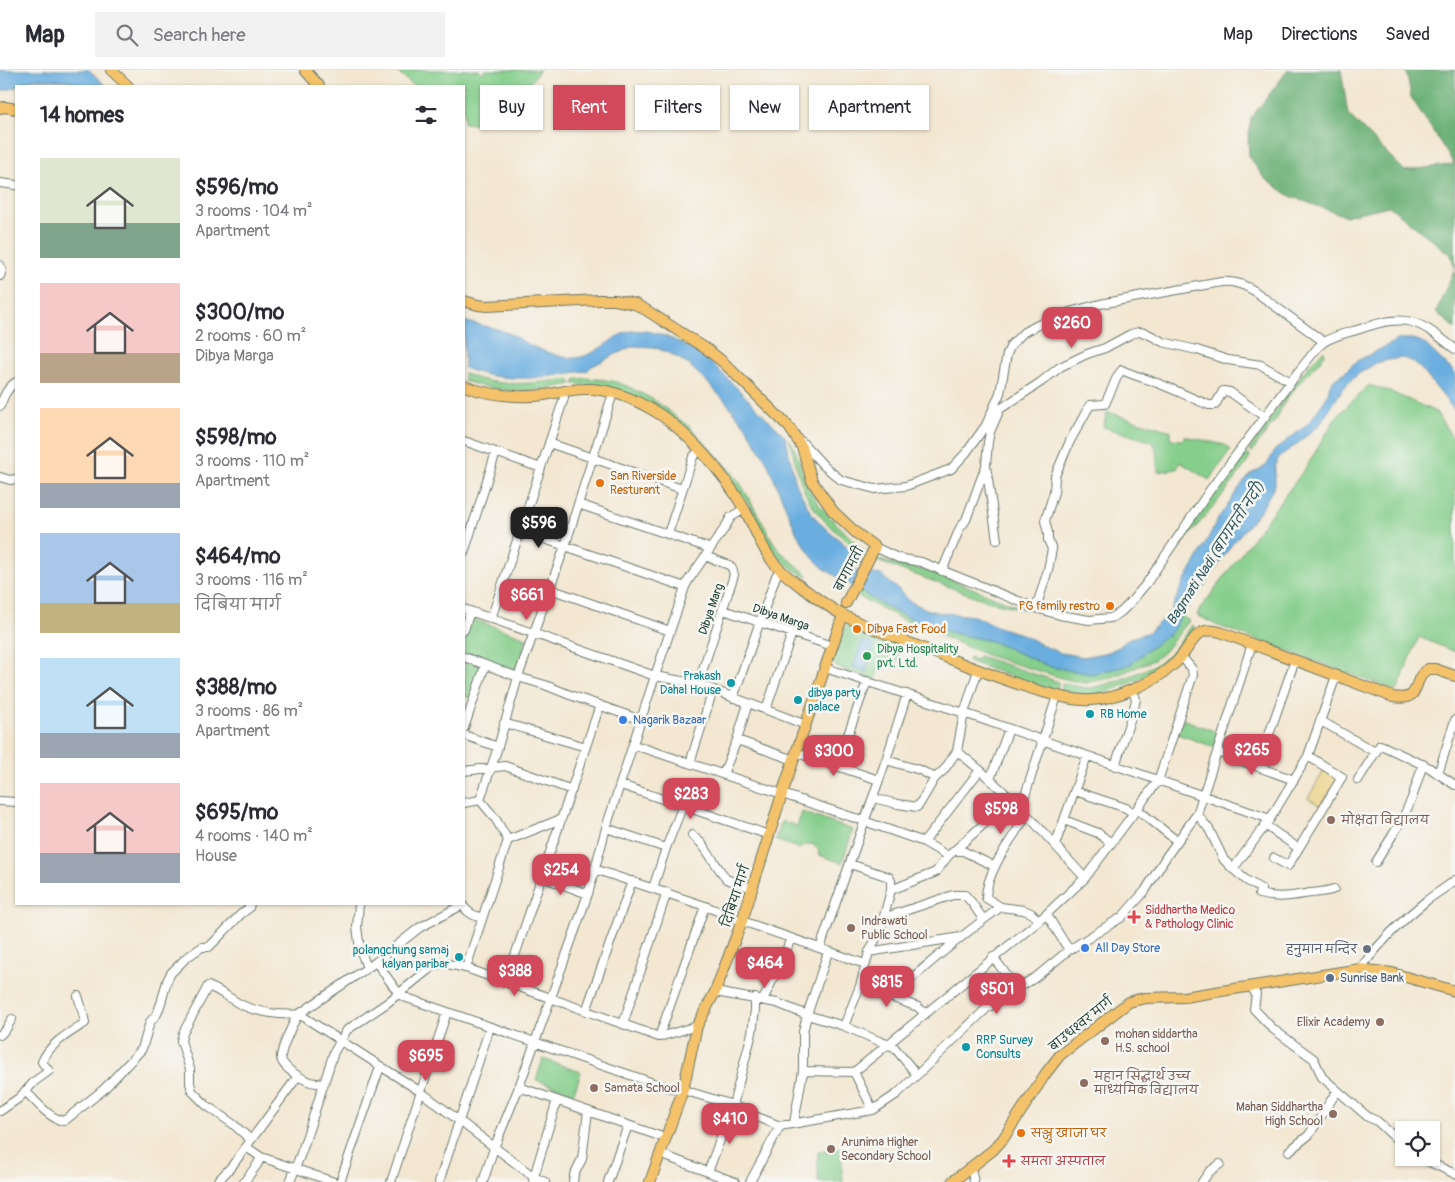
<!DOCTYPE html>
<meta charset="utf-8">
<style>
:root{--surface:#fff;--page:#f2f2f3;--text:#2b2b33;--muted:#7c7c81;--line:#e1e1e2;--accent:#d1495b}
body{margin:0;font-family:Pangolin,"Playpen Sans Deva",sans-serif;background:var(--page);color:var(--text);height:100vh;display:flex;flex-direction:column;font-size:19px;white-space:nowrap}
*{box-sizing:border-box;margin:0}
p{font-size:16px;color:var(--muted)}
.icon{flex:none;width:28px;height:28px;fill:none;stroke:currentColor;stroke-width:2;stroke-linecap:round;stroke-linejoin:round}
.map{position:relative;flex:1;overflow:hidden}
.drawer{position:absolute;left:15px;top:15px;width:450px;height:820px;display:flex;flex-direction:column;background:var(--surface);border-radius:0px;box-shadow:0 1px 4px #0004}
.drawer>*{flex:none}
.banner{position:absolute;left:480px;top:15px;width:475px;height:45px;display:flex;gap:10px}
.fabs{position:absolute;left:1395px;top:1051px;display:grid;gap:10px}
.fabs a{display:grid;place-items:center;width:45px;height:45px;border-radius:0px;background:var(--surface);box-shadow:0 1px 4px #0004;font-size:25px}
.price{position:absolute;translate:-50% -42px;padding:0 11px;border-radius:10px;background:var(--accent);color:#fff;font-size:16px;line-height:32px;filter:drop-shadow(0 1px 2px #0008)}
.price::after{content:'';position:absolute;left:50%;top:30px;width:15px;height:11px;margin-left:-8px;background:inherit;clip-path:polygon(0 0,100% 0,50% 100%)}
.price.selected{background:#222;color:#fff}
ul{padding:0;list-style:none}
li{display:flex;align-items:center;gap:15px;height:125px;padding:0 25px}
li span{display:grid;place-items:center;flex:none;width:140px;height:100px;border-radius:0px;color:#555}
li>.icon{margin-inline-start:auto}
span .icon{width:60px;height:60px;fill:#fffc;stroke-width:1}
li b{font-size:21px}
h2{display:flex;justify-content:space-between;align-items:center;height:60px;padding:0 25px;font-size:21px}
.pill{padding:0 18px;border-radius:0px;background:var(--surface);box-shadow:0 1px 4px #0004;font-size:18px;line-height:45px}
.pill.selected{background:var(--accent);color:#fff}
header{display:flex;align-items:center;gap:30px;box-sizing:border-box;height:70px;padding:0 25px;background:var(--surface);border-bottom:1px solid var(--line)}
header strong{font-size:24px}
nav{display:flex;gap:28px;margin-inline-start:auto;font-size:18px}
.search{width:350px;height:45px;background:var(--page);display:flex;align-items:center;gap:12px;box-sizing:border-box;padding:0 18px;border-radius:0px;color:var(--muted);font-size:19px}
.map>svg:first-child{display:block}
</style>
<header>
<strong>Map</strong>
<div class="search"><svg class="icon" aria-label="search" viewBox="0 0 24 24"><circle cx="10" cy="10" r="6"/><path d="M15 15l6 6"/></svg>Search here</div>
<nav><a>Map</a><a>Directions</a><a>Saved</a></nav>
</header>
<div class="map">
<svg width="1455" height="1112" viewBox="0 0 1455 1112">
<rect width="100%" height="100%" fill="#f6f6f2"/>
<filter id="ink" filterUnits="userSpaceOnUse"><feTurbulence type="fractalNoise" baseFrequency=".02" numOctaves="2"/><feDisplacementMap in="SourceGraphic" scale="10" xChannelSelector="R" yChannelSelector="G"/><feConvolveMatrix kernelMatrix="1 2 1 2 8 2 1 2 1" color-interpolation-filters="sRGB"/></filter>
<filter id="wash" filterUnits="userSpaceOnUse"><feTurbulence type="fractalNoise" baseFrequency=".0096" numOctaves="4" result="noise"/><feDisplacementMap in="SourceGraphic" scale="20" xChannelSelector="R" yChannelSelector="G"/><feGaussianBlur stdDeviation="1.12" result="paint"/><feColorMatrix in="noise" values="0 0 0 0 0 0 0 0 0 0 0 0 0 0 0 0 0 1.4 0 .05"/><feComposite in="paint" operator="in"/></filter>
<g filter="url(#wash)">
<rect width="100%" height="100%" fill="#f3e7d2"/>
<!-- green -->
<path fill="#85ce8b" stroke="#528660" d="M394 0H479L483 3 485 0H540C530 12 504 48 491 52 482 55 473 54 464 53V16H414Z
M1324 280 1325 285 1300 312 1284 333 1277 348 1252 382 1249 380C1274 346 1293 309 1324 280Z
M464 303C497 319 534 313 569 309L572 314C560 316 549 319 537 320 513 323 487 318 464 311Z
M587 308 613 311 627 316 654 330 691 358 729 398 742 416 774 473 781 482 808 505 807 507C786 497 771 483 762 461 757 451 754 442 748 433L687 363 597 315 574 314 575 310 577 309Z
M1369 315 1389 321 1436 342 1455 372V582L1419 567 1397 621 1216 555 1197 545 1200 539 1307 396 1336 347Z
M1107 342 1171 361V369L1183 370 1184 366 1225 375 1230 379 1227 386 1209 410 1180 392 1177 399 1158 402 1156 380 1153 372 1103 357Z
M789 368C800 385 802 408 813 426 825 445 845 460 860 478L865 482 864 484C841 466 816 449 804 420 797 403 794 385 789 368Z
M1246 383 1250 385 1249 390 1226 421 1149 514 1201 439Z
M875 488 886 492 912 497 939 505 1027 540 988 531 874 490Z
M858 520 876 531 898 543 927 556 957 564 991 571 1051 597 1092 604 1122 597 1131 594 1146 581 1171 563 1180 545 1189 551 1164 582 1154 590 1110 608 1085 613 1065 609 989 586 903 550 856 525Z
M469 548 527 568 515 604 464 586V564Z
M850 553 905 576 903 581H901L895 597 881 592 875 610 837 597 833 592C837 580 839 561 850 553Z
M1192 555 1195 558 1176 586 1164 596 1145 607 1099 625 1089 626 1060 622 1063 613C1071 615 1079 617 1086 618 1103 618 1152 599 1165 588 1176 579 1184 566 1192 555Z
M979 586 1059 612 1056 621 1015 608 968 591 969 587 977 590Z
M464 588 485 596 475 629 464 626Z
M1183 649 1219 663 1214 677 1177 664Z
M1244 668 1262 674 1256 690 1253 691 1224 682 1222 679 1224 671 1240 677Z
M802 742 853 760 842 793 819 785 818 779 812 774 804 775 800 779 775 770 782 751 797 756Z
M543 989 581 1002 574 1023 536 1010Z
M841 1078 843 1112H818V1081Z"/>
<!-- forest -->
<path fill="#6cb177" stroke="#467756" d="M1288 0H1341L1348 44 1405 101 1454 94 1411 27 1406 0H1455V259L1436 242 1455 198 1451 185 1389 136 1345 146 1290 126 1264 108 1249 86 1248 70 1251 48Z"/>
<!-- sand -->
<path fill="#eeda9e" stroke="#868c69" d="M1325 699 1338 709 1321 736 1308 728Z"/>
<!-- water -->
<path fill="#6baee0" stroke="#45768a" d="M0 0H89L106 16H81L69 11 34 9 11 19 0 21Z
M464 251C479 255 493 257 508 263 514 265 519 269 524 272 536 279 558 287 571 288 590 289 607 272 622 264 649 250 699 281 718 299L785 366 796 414 811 443 824 457 856 484 851 496 863 505 874 504 881 505 899 520 901 523 911 532 926 539 935 542 974 546 1001 558 1021 564 1048 578 1061 583 1084 587 1108 582 1119 577 1128 569 1149 562 1164 548 1171 541 1183 513 1194 495 1219 447 1244 411 1251 404 1267 395 1275 380 1308 354 1327 327 1330 315 1334 309 1339 307 1357 291 1400 269H1412L1420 271 1426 275 1455 303V341L1422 300 1413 292 1409 290 1401 288 1388 290 1376 293 1357 305 1343 318 1321 353 1296 375 1284 383 1278 389 1275 397V415L1261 440 1232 474 1201 521 1184 537 1177 554 1171 563 1146 581 1131 594 1122 597 1092 604 1051 597 991 571 957 564 927 556 898 543 876 531 823 498 813 488 797 464 767 392 747 358 727 333 706 311 688 294 673 285 654 277 633 276 592 296 587 301C572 302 558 306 544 307 518 310 488 308 464 298Z
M862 570 875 575 866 602 853 597Z"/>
</g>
<g filter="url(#ink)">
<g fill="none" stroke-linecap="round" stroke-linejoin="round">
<defs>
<path id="minor" d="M0 113 16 115
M0 195 2 200 0 206
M0 336C4 326 7 318 16 312
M464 371 541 398
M801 371 824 396 841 410 875 419 906 416 951 399 966 383 986 355 1000 323 1007 284 1011 275 1024 262 1040 254 1069 242 1100 234 1221 212C1234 211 1242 214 1253 220L1324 272C1335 265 1347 263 1360 259 1407 243 1417 249 1455 279
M549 373 682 419
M0 407 10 410 16 409
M578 434 706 477 710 479
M521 461 685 517
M668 464 693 387 699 381
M997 470 986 396 988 372 990 362 1000 339 1041 312 1060 297 1087 284 1105 278 1131 264 1139 262 1146 263 1163 272 1197 280 1228 290 1261 295 1291 312
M875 477 898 488 921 492 1036 538 1060 545 1089 550 1111 548 1121 542 1129 534 1146 514 1210 420 1298 302 1318 277 1324 272
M464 483 496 382
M942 501 960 458 966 450 985 398
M550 519 670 561
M1036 538 1048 500 1052 479 1048 470V463L1045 451 1054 422 1055 406 1070 371 1090 335 1105 334 1118 305 1122 300C1134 306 1145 308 1157 313 1174 319 1191 328 1209 335H1215L1223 321 1230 322 1265 347
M464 539 655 606 698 614 806 655
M723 540 832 576
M491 549 564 328 562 322
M464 560 470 541
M464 587 518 607 545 615 570 625 641 650
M825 598 964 643 1270 749
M698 614 734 505 732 498 729 495 705 486
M733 628 776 506 780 499
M766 640 792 563
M1321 651 1375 682
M504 653 586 677
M464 658 485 596
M464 665 498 677
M737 670 794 690
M634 675 864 751 924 772 948 786 954 781H963L994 796
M957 681 980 700 1021 738 1085 808
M1217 682 1294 710
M797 683 879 710
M886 690 920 700 935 708 944 700 957 681 964 643 978 600
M690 693 713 620
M837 696 867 611
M1115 696 1134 638 1136 629 1132 619
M1258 696 1295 590
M464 701 505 696 572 720
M723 704 737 670 748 633
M1438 704 1455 650
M990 709 1009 659
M1358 710 1380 675 1383 676 1428 697 1455 715
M621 715 769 765
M1075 721 1126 738 1134 743
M873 728 898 734 917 737 919 735 935 708
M0 731 16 732
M464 733 480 730
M1021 738 1057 626
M1137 739 1177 771
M1197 744 1209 759 1224 790 1233 799
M1027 745C1013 767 986 801 986 828L1001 837 1024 840 1031 843 1039 851
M1064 750 1098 763 1111 773
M1265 755 1298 778
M606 758 666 778
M692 765 702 774 726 809 752 818
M508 770 561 749
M924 772 980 700
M1055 775 1087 686
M954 781 986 752 1004 722
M1274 788 1288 796 1342 707 1308 686
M1376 792 1402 750 1412 728 1423 694
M594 799 705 836 742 851 865 894
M542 807 588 824
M653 818 666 778 683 735
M1261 819 1246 810 1233 799 1270 749 1308 686 1336 606
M891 820 936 802 948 786
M1259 824C1279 829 1292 826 1311 823 1319 822 1326 822 1334 819
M359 834 357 857 360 879 367 898
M462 834C467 843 473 845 482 848
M1047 845 1069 880
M883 848 953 825H965L972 833 983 849
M820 878 886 690 907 624
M869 882 961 867
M993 887 1017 919
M376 892 399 924 404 927 662 1016 683 1020 733 1035 757 1047 780 1056 873 1040 897 1024 987 938 1036 907 1069 880 1122 847 1145 821 1166 787 1197 744 1252 574
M466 898 508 770 495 748 480 730 498 677 518 607 565 476 613 323
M1360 899C1379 873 1401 851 1426 831 1435 824 1446 818 1455 810
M506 912 600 635
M860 916 918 937 925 944
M1251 917 1256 924 1254 939 1273 959 1314 989 1322 1007 1368 1047 1377 1051 1404 1076
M715 922 777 933 807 945 844 956 879 971 894 977 917 1005
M889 927C926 897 962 864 1001 837
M763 930 784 886 791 868
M586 941 632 811
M623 954 667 822
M844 956 860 916 869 882 880 861 891 820V811L889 807 850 794
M0 965 6 959 12 949
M659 967 705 836
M803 1001 854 1002 1039 851 1085 808 1158 711 1193 605 1192 599 1182 587
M854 1002 873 1040
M324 1013C322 1013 319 1014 317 1013 307 1013 281 998 281 987 281 979 294 950 299 944L421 1022 534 1107 545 1112
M519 1017 665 1068
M25 1021C36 1031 49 1049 64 1051L103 1020 142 979 150 952 157 944 161 933 167 911 171 903 186 888 202 877H209L216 870 241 844 249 838 250 834
M0 1041 19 1028 35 1011 49 1001 42 992C49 974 69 963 85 953L83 943 78 926
M794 1053 803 1001V962L807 945 828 882
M251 1070 233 1054 206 1035 192 1021 190 1013V999L181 971 183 963 208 916C219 920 228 927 238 933 254 942 282 946 299 944L376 892 419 858 462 835
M246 1077 261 1087 334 1112
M1289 1081 1309 1065 1337 1021
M660 1084 708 1102
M1421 1088 1455 1104
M971 1098 974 1112
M533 1110 557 1030
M217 1112 232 1096 298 1006
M244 1112 257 1095 261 1087
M290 1112 303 1078 334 982 347 960 387 933 428 900 436 895 443 893 466 898 659 967 697 956
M340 1112 380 997
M391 1112 447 942
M439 1112 490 957
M483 1112 494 1078 519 1017 588 824 606 758 655 606 685 517 688 511 724 459 731 447 744 439
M573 1112 574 1105 582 1089 588 1041
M608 1112 628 1055
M735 1112 708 1102 733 1035 752 963 755 940V928
M750 1112 780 1056
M1202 1112 1209 1102 1220 1094"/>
<path id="major" d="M111 0 128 16
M305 0 319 16
M0 38 5 37 16 39
M464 231 478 235 487 236 599 230H615L635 234 646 240 708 280 723 292 789 357 802 377 812 411 833 441 855 462 875 477 846 533
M464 316C488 325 518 328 544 325 557 323 570 319 584 319 609 318 635 329 656 342 687 361 725 405 743 437 754 455 760 476 773 492 781 502 791 509 800 516 814 526 829 538 845 546 869 558 895 567 920 577 961 593 1001 610 1043 622 1058 626 1075 631 1091 630 1116 629 1155 612 1173 595 1184 587 1189 572 1199 564 1205 559 1213 560 1220 562L1393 627C1424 632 1410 610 1428 599H1435L1455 606
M650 1112 683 1020 697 956 715 922 742 851 782 724 843 545
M952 1112 993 1080 1003 1069 1046 1003 1060 985 1129 932 1136 930 1146 928 1184 927 1360 899 1392 903 1455 921"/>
</defs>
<!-- minor casing -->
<use href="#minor" stroke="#69786b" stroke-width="10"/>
<!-- major casing -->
<use href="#major" stroke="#69786b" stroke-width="12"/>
<!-- minor -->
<use href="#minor" stroke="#fff" stroke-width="8"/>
<!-- major -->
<use href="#major" stroke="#f4c26a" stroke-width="10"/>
</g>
</g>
<!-- markers -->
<g fill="#e8710a" stroke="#f6f6f2" stroke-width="2">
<circle cx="600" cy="413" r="5"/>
<circle cx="1110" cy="536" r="5"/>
<circle cx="857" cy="559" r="5"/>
<circle cx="1021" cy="1063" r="5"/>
</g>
<circle fill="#2e9e5b" stroke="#f6f6f2" stroke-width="2" cx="867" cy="586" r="5"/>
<g fill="#0f9aa8" stroke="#f6f6f2" stroke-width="2">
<circle cx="731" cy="613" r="5"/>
<circle cx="798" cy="630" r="5"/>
<circle cx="1090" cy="644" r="5"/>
<circle cx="459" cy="887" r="5"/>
<circle cx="966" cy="977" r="5"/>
</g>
<g fill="#3f7fe0" stroke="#f6f6f2" stroke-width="2">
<circle cx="623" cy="650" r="5"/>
<circle cx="1085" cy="878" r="5"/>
</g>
<g fill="#8d6e63" stroke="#f6f6f2" stroke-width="2">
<circle cx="1331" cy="750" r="5"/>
<circle cx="851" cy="858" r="5"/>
<circle cx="1380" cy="952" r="5"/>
<circle cx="1105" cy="971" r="5"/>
<circle cx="1084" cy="1013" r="5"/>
<circle cx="594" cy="1018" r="5"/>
<circle cx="1333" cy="1044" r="5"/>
<circle cx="831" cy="1079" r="5"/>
</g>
<g fill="#e0444e" stroke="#f6f6f2" stroke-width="2">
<path d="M1131.5 839.5h5v5h5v5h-5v5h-5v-5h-5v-5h5z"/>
<path d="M1006.5 1083.5h5v5h5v5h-5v5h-5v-5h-5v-5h5z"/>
</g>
<circle fill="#6b7280" stroke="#f6f6f2" stroke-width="2" cx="1367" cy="879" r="5"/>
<circle fill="#5c6f8a" stroke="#f6f6f2" stroke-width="2" cx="1330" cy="908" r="5"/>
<g text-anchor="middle" stroke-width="5" stroke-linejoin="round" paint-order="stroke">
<!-- food labels -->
<g font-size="12" fill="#c56008" stroke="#f6f6f2" text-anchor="start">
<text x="610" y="410">San Riverside<tspan x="610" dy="14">Resturant</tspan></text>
<text x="1100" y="540" text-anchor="end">PG family restro</text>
<text x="867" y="563">Dibya Fast Food</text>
<text x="1031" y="1067">सञ्जु खाजा घर</text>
</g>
<!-- street labels -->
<g font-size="12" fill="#1f3d34" stroke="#f6f6f2">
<text transform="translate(849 499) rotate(-62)" y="4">बागामती</text>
<text transform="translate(711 539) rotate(-71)" y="4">Dibya Marg</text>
<text transform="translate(781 547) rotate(19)" y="4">Dibya Marga</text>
<text transform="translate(736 826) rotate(-72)" y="4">दिबिया मार्ग</text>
<text transform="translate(1081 954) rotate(-39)" y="4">बाउधश्वर मार्ग</text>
</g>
<!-- leisure labels -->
<g font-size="12" fill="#27864d" stroke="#f6f6f2" text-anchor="start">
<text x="877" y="583">Dibya Hospitality<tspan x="877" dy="14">pvt. Ltd.</tspan></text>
</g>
<!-- culture labels -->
<g font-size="12" fill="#0d838f" stroke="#f6f6f2" text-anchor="start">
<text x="721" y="610" text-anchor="end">Prakash<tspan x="721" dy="14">Dahal House</tspan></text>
<text x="808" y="627">dibya party<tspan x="808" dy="14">palace</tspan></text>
<text x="1100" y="648">RB Home</text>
<text x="449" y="884" text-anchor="end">polangchung samaj<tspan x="449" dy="14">kalyan paribar</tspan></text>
<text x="976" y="974">RRP Survey<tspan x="976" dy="14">Consults</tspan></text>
</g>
<!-- shop labels -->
<g font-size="12" fill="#366cbe" stroke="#f6f6f2" text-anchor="start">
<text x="633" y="654">Nagarik Bazaar</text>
<text x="1095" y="882">All Day Store</text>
</g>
<!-- education labels -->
<g font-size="12" fill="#785e54" stroke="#f6f6f2" text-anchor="start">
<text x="1341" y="754">मोक्षदा विद्यालय</text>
<text x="861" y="855">Indrawati<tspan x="861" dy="14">Public School</tspan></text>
<text x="1370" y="956" text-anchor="end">Elixir Academy</text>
<text x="1115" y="968">mohan siddartha<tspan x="1115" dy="14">H.S. school</tspan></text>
<text x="1094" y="1010">महान सिद्धार्थ उच्च<tspan x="1094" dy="14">माध्यमिक विद्यालय</tspan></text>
<text x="604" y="1022">Samata School</text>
<text x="1323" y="1041" text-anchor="end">Mahan Siddhartha<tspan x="1323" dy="14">High School</tspan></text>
<text x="841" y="1076">Arunima Higher<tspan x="841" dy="14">Secondary School</tspan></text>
</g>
<!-- health labels -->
<g font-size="12" fill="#be3a42" stroke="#f6f6f2" text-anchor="start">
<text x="1145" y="844">Siddhartha Medico<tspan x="1145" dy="14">&amp; Pathology Clinic</tspan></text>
<text x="1020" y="1095">समता अस्पताल</text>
</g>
<!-- worship labels -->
<g font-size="12" fill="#5b616d" stroke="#f6f6f2" text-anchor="end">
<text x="1357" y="883">हनुमान मन्दिर</text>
</g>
<!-- service labels -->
<g font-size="12" fill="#4e5e75" stroke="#f6f6f2" text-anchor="start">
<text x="1340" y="912">Sunrise Bank</text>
</g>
<!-- water labels -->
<g font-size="14" font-style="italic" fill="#32595f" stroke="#f6f6f2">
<text transform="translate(1215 483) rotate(-57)" y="5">Bagmati Nadi (बागमती नदी)</text>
</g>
</g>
</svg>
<div class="fabs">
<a><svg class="icon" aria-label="locate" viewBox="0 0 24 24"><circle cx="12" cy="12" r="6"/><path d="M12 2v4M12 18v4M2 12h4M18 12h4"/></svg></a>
</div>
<b class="price" style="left:1072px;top:279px">$260</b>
<b class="price selected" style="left:539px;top:479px">$596</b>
<b class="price" style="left:527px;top:551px">$661</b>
<b class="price" style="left:1252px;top:706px">$265</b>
<b class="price" style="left:834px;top:707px">$300</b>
<b class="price" style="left:691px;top:750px">$283</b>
<b class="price" style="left:1001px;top:765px">$598</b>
<b class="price" style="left:561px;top:826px">$254</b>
<b class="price" style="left:765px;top:919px">$464</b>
<b class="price" style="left:515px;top:927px">$388</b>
<b class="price" style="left:887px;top:938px">$815</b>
<b class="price" style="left:997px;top:945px">$501</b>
<b class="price" style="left:426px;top:1012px">$695</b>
<b class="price" style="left:730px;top:1075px">$410</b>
<div class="banner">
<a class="pill">Buy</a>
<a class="pill selected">Rent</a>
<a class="pill">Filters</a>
<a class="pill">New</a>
<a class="pill">Apartment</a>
</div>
<section class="drawer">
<h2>14 homes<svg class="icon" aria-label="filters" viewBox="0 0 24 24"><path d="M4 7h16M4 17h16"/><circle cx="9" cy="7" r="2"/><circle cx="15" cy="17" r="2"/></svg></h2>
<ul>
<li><span style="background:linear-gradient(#dfe7d0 65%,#7fa58c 0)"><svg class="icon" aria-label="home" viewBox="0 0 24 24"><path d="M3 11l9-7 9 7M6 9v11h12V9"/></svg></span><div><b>$596/mo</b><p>3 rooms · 104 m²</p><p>Apartment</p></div></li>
<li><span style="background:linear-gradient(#f6c9c9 70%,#b9a48a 0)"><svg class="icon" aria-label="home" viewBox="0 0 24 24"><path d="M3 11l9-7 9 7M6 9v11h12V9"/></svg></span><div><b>$300/mo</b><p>2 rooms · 60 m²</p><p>Dibya Marga</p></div></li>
<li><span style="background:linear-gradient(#ffd9b3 75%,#9aa5b1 0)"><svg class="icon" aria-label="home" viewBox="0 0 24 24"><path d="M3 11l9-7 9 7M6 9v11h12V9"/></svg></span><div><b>$598/mo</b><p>3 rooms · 110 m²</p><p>Apartment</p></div></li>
<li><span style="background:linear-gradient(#a9c7e8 70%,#c2b280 0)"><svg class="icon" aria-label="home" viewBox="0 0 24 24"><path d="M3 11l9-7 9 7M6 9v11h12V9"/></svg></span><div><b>$464/mo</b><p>3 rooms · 116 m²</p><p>दिबिया मार्ग</p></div></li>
<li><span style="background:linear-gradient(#bfe0f5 75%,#9aa5b1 0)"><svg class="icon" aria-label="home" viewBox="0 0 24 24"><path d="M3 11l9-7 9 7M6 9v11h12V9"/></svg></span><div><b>$388/mo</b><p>3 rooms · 86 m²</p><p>Apartment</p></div></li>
<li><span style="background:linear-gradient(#f6c9c9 70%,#9aa5b1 0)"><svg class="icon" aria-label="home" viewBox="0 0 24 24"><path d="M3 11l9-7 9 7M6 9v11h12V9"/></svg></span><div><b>$695/mo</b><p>4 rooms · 140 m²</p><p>House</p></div></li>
</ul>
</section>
</div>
